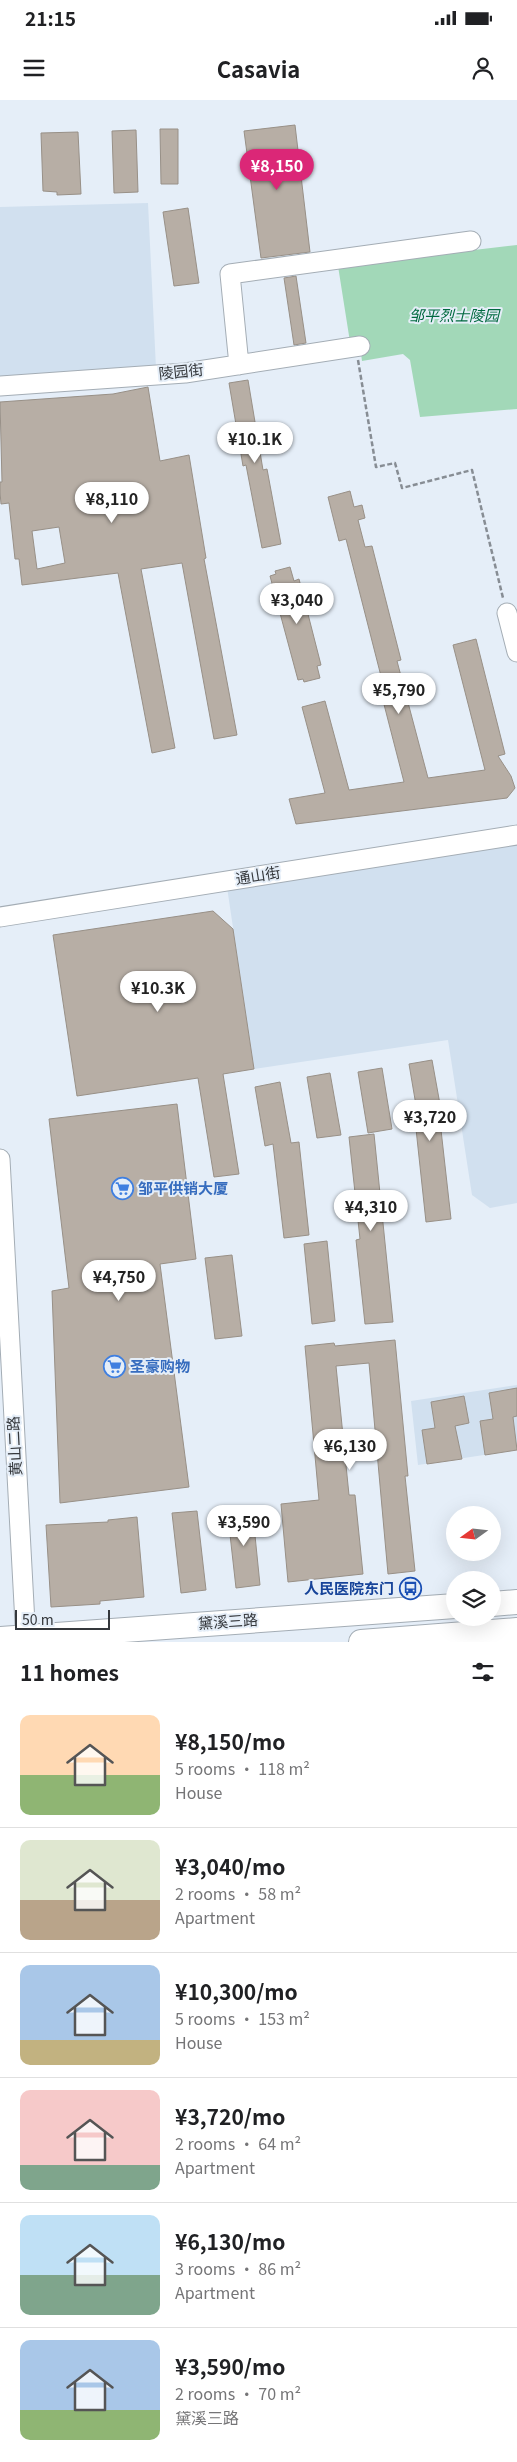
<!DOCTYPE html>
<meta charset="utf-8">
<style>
:root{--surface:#fff;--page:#f6f6f6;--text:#202124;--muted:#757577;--line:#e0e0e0;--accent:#db2777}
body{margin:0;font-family:Georgia,"Noto Sans SC",serif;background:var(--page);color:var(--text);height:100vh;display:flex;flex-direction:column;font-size:19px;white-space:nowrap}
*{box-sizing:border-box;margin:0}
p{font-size:16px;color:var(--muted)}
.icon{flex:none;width:28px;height:28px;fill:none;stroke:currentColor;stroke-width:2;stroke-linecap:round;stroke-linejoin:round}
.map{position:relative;height:1542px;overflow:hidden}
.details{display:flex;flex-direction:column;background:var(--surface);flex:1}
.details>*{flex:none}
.needle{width:32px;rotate:255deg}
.buttons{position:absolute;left:446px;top:1406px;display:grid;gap:10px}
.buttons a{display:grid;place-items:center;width:55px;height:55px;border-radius:50%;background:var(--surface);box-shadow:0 5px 20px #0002;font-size:25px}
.scale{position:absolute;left:15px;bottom:12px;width:95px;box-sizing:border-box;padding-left:5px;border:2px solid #35383c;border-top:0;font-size:14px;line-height:18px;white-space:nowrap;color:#35383c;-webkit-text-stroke:4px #e5eef8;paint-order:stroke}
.price{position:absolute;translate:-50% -42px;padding:0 11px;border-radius:18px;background:#fff;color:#222;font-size:16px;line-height:32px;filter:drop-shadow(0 1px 2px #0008)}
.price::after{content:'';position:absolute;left:50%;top:30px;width:15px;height:11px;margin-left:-8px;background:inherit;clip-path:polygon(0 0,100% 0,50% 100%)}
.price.current{background:var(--accent);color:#fff}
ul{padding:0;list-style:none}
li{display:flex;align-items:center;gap:15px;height:125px;padding:0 20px}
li+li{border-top:1px solid var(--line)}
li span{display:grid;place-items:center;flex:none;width:140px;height:100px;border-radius:10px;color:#555}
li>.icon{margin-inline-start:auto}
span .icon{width:60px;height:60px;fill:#fffc;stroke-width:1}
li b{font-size:21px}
h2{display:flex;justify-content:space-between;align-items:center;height:60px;padding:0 20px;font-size:21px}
.status{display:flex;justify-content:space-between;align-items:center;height:35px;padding:0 25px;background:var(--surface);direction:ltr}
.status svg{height:14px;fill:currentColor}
header{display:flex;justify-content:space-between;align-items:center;height:65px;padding:0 20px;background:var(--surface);font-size:22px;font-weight:700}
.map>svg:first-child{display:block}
</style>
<div class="status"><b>21:15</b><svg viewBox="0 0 49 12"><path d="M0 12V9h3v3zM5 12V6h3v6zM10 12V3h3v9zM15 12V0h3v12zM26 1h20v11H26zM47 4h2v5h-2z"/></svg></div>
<header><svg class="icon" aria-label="menu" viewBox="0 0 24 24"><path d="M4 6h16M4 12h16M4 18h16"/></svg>Casavia<svg class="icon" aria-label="person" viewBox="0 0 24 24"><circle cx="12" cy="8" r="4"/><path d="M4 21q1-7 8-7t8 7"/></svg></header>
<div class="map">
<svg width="517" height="1542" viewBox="0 0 517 1542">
<rect width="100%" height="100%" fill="#e5eef8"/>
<!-- built -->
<path fill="#d1e0ef" d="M148 103 156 268 0 278V107Z
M517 740V1103L490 1108 472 1095 448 940 254 969 227 787Z
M517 1285V1350L418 1365 411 1301Z"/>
<!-- green -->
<path fill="#a2d8b8" d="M517 145V309L420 317 410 260 403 254 362 261 360 246 350 242 338 166Z"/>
<!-- building -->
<path fill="#b7aea5" stroke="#989087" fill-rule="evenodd" d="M295 25 310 152 261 158 244 31Z
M160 29H178V84H161Z
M136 30 138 92 114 93 112 31Z
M78 32 81 94 57 95V92L43 91 41 33Z
M188 108 199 183 174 186 163 112Z
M296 176 306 243 294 245 284 178Z
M248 280 263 370 267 369 281 444 262 448 246 365 243 366 229 283Z
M148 287 160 361 189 355 206 458 204 459 237 635 214 639 182 463 141 469 175 648 152 653 118 473 22 485 19 459H15L9 403 1 404 0 392V382H2L0 302 113 294ZM59 427 65 463 37 469 32 431Z
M350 391 354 407 362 405 365 418 358 420 365 447 372 446 401 560 397 561 428 678 485 670 453 545 476 539 505 654 498 656 511 676 515 688 507 698 296 724 289 699 325 693 302 607 325 601 349 690 404 682 379 585 383 584 346 439 339 441 328 397Z
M290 467 294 481 299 479 321 565 317 566 320 578 304 582 303 579 298 580 270 476 276 474 275 471Z
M213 811 233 829 254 969 223 974 239 1074 214 1077 198 978 77 996 53 835Z
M432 960 443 1021H440L451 1119 426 1122 416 1029H420L409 964Z
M382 968 392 1029 368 1033 358 972Z
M330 973 341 1035 317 1038 307 977Z
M280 982 291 1043 299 1042 309 1135 284 1138 273 1044 265 1046 255 987Z
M177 1004 196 1159 160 1164 189 1387 60 1403 52 1191 69 1188 49 1019Z
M374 1034 393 1222 365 1224 356 1140 360 1139 349 1037Z
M327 1141 335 1221 312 1224 304 1144Z
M232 1155 242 1236 215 1239 205 1158Z
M395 1240 408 1376H405L415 1471 388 1474 369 1263 336 1266 349 1395H355L363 1474 288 1482 281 1404 319 1400 305 1246 334 1243 335 1246Z
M517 1288V1316L513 1317 517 1350 485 1355 480 1321 493 1319 489 1293Z
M464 1296 469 1323 455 1326 462 1359 427 1364 422 1330 435 1328 431 1302Z
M252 1406 260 1485 236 1488 227 1408Z
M197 1411 206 1490 181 1493 172 1413Z
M137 1417 144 1497 100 1501V1504L51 1507 46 1425 108 1422V1420Z"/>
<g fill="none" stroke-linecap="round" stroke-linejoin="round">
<defs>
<path id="minor" d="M239 265 230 174 471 141
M0 286 185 273 360 246
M507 513 517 552
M0 817 517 735
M0 1059 26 1542"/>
<path id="major" d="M492 1504 517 1502
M0 1539 455 1506
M361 1542 517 1530"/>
</defs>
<!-- minor casing -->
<use href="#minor" stroke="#a4adb5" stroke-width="21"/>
<!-- major casing -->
<use href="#major" stroke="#a4adb5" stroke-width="26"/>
<!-- path -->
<path stroke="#878d94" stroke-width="2.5" stroke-dasharray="5 2.5" stroke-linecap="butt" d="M358 260 376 367 395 363 402 388 472 370 503 498"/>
<!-- minor -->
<use href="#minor" stroke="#fff" stroke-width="19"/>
<!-- major -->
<use href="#major" stroke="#fff" stroke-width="24"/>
</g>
<!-- icons -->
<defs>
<symbol id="supermarket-ring" viewBox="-11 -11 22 22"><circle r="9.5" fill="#e5eef8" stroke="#3f7fe0" stroke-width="1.5"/><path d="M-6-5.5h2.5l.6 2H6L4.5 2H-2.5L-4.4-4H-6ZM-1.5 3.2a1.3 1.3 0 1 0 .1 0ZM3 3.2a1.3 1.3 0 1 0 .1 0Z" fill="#3f7fe0"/></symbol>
<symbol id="bus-ring" viewBox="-11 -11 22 22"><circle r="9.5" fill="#e5eef8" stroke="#1a4fb4" stroke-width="1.5"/><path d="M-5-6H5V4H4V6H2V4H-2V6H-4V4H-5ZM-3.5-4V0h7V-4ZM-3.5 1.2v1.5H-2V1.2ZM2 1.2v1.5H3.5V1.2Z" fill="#1a4fb4"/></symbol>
</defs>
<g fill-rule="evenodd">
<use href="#supermarket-ring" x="110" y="1076" width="25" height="25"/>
<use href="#supermarket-ring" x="102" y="1254" width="25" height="25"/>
<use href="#bus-ring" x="398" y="1476" width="25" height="25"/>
</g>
<g text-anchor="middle" stroke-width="4" stroke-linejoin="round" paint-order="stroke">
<!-- park labels -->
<g font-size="15" font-style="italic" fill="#00693f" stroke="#e5eef8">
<text x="454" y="221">邹平烈士陵园</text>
</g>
<!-- street labels -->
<g font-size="15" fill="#35383c" stroke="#e5eef8">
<text transform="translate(181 272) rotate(-6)" y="5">陵园街</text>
<text transform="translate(258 776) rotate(-9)" y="5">通山街</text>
<text transform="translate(15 1346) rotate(-93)" y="5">黄山二路</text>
<text transform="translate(228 1522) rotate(-4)" y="5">黛溪三路</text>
</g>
<!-- shop labels -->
<g font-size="15" font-weight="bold" fill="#366cbe" stroke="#e5eef8" text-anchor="start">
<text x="138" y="1094">邹平供销大厦</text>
<text x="130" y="1272">圣豪购物</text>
</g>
<!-- transit labels -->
<g font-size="15" font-weight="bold" fill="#164399" stroke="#e5eef8" text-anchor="end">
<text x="394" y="1494">人民医院东门</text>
</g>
</g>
</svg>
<div class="buttons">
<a><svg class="needle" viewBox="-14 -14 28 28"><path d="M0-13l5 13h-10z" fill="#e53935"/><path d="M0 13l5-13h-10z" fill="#757577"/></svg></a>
<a><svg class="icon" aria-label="layers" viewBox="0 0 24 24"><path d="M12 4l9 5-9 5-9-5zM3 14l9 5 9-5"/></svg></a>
</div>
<div class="scale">50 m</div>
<b class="price current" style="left:277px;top:91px">¥8,150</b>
<b class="price" style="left:255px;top:364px">¥10.1K</b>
<b class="price" style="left:112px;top:424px">¥8,110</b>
<b class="price" style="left:297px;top:525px">¥3,040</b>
<b class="price" style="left:399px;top:615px">¥5,790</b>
<b class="price" style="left:158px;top:913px">¥10.3K</b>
<b class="price" style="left:430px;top:1042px">¥3,720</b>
<b class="price" style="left:371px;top:1132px">¥4,310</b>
<b class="price" style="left:119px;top:1202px">¥4,750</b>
<b class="price" style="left:350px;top:1371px">¥6,130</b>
<b class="price" style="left:244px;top:1447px">¥3,590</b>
</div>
<section class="details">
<h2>11 homes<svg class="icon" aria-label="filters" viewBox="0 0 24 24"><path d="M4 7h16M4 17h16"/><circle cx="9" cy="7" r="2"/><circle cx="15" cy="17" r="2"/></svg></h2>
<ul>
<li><span style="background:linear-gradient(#ffd9b3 60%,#8fb573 0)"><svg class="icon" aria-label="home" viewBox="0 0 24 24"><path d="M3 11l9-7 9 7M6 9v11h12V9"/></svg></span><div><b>¥8,150/mo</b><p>5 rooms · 118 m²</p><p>House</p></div></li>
<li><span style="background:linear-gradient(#dfe7d0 60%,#b9a48a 0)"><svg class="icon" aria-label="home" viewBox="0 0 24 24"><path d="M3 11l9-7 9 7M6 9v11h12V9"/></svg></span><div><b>¥3,040/mo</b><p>2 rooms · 58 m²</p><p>Apartment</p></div></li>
<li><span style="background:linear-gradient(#a9c7e8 75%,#c2b280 0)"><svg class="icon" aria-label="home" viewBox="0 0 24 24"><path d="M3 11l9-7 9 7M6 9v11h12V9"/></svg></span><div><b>¥10,300/mo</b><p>5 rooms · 153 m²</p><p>House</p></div></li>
<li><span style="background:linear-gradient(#f6c9c9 75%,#7fa58c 0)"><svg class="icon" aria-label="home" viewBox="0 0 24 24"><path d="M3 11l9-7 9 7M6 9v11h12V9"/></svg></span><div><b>¥3,720/mo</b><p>2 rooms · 64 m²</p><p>Apartment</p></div></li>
<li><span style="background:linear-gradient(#bfe0f5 60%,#7fa58c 0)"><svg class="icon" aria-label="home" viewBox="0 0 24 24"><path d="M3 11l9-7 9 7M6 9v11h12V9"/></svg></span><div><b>¥6,130/mo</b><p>3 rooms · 86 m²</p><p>Apartment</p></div></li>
<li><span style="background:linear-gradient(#a9c7e8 70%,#8fb573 0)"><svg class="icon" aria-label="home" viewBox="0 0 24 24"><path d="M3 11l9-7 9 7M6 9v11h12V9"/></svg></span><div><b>¥3,590/mo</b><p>2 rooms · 70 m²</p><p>黛溪三路</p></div></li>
</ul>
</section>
